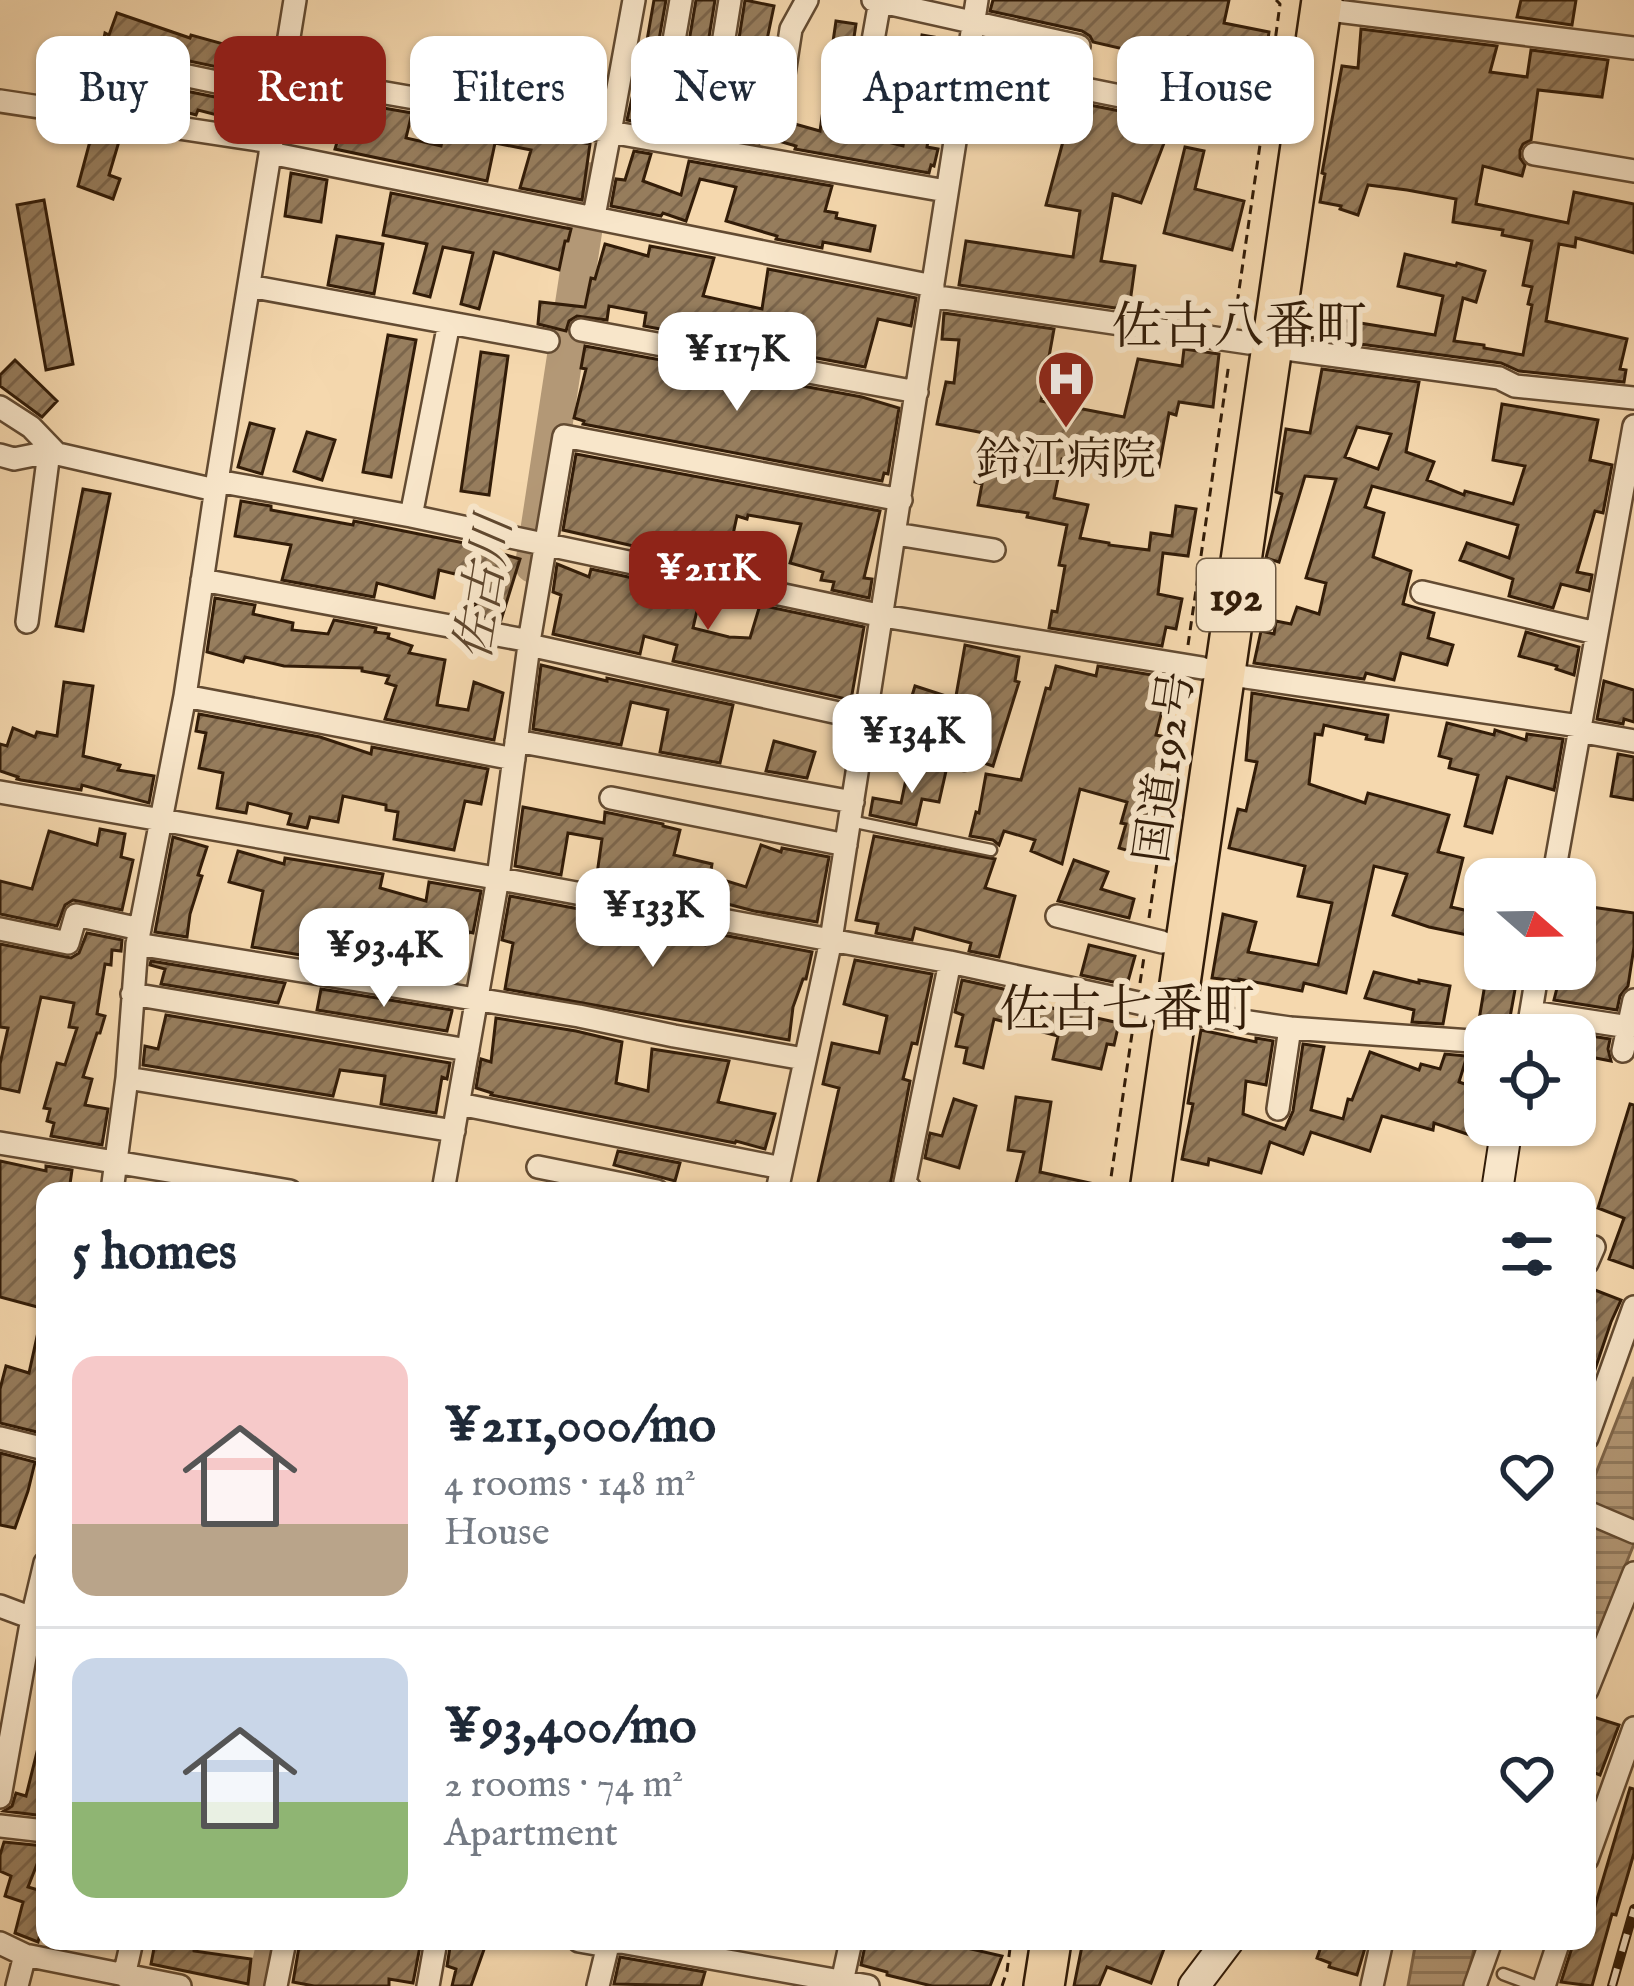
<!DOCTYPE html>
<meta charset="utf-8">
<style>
:root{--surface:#fff;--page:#f6f6f7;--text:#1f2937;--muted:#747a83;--line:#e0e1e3;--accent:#8f2418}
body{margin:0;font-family:"IM FELL English","Noto Serif JP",serif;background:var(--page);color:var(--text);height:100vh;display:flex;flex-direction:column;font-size:45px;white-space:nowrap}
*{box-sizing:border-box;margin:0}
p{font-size:39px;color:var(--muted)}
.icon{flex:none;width:66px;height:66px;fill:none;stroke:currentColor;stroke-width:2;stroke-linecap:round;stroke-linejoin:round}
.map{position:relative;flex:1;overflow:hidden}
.side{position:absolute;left:36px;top:1182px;width:1560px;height:768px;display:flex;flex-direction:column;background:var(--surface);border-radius:24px;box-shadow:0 3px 9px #0004}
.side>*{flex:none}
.top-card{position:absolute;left:36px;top:36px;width:1563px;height:108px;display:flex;gap:24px}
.needle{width:78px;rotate:110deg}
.tools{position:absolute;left:1464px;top:858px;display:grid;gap:24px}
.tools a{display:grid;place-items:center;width:132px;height:132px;border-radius:24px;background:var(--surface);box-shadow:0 3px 9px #0004;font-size:60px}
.price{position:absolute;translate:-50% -102px;padding:0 27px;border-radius:24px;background:#fff;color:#222;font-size:39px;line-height:78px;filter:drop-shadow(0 3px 6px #0008)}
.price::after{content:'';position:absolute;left:50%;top:72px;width:36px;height:27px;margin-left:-18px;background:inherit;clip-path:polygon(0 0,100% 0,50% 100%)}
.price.on{background:var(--accent);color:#fff}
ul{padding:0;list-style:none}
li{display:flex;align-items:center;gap:36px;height:300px;padding:0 36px}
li+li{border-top:3px solid var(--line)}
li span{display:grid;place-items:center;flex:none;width:336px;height:240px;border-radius:24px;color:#555}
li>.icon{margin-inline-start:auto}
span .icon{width:144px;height:144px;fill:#fffc;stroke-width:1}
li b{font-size:51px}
h2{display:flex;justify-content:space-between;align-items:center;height:144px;padding:0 36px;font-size:51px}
.chip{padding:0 42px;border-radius:24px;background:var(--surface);box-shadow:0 3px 9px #0004;font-size:42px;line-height:108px}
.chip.on{background:var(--accent);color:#fff}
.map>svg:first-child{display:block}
</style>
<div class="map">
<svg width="1634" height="1986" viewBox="0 0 1634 1986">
<defs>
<pattern id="water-rules" width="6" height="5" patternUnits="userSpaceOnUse" patternTransform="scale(3)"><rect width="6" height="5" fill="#b39876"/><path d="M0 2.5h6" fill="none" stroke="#927b5f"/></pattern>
<pattern id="building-hatch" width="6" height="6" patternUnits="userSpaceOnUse" patternTransform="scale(3)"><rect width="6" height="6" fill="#977e5e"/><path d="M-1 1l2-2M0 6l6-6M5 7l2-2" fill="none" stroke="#7c664c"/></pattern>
</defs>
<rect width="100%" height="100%" fill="#f5d8ae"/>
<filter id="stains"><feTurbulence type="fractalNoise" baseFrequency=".00167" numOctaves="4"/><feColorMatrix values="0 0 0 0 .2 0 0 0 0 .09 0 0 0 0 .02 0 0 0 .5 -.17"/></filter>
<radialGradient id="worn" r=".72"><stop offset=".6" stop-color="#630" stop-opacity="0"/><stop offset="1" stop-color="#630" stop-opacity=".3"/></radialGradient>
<!-- water -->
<path fill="url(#water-rules)" stroke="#7f664a" stroke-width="3" d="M1634 1377V1544L1587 1660V1496Z
M1416 1941H1476L1465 1986H1408Z"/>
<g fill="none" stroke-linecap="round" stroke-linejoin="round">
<!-- river -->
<path stroke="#b39876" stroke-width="36" d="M533 565 592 180
M265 1986 275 1941"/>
</g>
<!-- building -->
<path fill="url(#building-hatch)" stroke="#321c08" stroke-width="3" fill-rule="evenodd" d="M654 0H666L651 85 656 97 665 101 677 96 681 89 696 0H715L700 93 705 105 714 109 726 104 730 96 745 0 774 6 757 88 737 84 726 114 763 123 759 143 627 120 632 98H637Z
M993 0H1229L1224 23 1269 32 1266 53 1188 37 1180 70 1161 65 1163 58 1093 42 1090 36 1082 31 990 11Z
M1521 0H1576L1572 25 1517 17Z
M117 13 190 38 191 35 267 56 261 76 103 43 105 33 109 35Z
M836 21 856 24 840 130 903 146 922 35 945 39 927 147 938 149 934 166 931 165 929 173 795 149 796 146 782 142 788 122 820 131Z
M1361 29 1497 46 1490 72 1527 77 1531 50 1608 60 1602 97 1538 90 1531 140 1523 144 1520 150V158L1525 165 1522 176 1483 166 1476 204 1568 223 1574 192 1634 204V253L1576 238 1575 247 1559 244 1546 321 1627 339 1620 369 1626 370 1624 382 1519 371 1501 363 1300 336 1304 314 1435 335 1443 296 1398 286 1405 254 1456 266 1457 263 1485 271 1476 302 1463 298 1454 341 1484 345V348L1523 355 1532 305 1528 304 1532 287 1523 285 1532 241 1502 235 1503 230 1453 222 1456 199 1407 190 1368 185 1358 215 1340 209 1341 206 1320 202 1325 174 1322 173 1342 66 1358 68Z
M991 42 1079 61 1076 72 988 54Z
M1170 70 1249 88 1245 107 1232 113 1163 97Z
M98 73 254 105 248 123 198 110 196 115 117 93 115 102 94 98Z
M979 83 1140 115 1136 136 1164 143 1141 203 1113 194 1101 261 1135 266 1129 310 959 285 966 241 1073 257 1080 211 1046 205 1065 134 1009 117 1008 123 975 116Z
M326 98 412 113 406 138 441 146 447 119 551 137 562 142V139L590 144 582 200 520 188 531 150 495 143 487 181 335 149 340 132 333 131 337 118 321 111Z
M93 130 120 138 109 175 120 179 113 199 78 186Z
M1185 147 1204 151 1195 189 1244 201 1232 250 1164 233Z
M634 151 651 154 643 181 681 195 689 161 832 186 825 211 837 213 836 218 875 226 870 251 823 242 822 248 776 239 777 236 726 221 736 187 700 179 686 221 663 213 661 216 611 206 616 179 625 180Z
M291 173 327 180 321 222 285 216Z
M391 193 571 229 568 241H565L559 270 494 252 479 309 461 304 473 253 443 247 430 297 414 293 427 244 383 235Z
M44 200 73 364 46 370 17 205Z
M337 236 383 244 374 294 328 285Z
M605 244 648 256 650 246 714 258 703 296 762 309 768 269 916 298 911 326 878 319 865 367 644 326 646 313 609 306 607 320 577 316 569 321 566 331 538 324 540 302 585 307 591 278 595 279Z
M944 313 1054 329 1041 401 1124 417 1138 359 1182 366 1184 349 1219 354 1213 407 1179 402 1176 415 1169 413 1159 467 1127 461 1125 472 1062 459 1054 498 1088 505 1080 538 1109 543V545L1149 550 1151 533 1172 536 1176 506 1196 509 1188 556 1163 553 1158 594 1182 599 1176 629 1166 627 1162 646 1049 628 1052 611 1057 612 1065 566 1059 565 1067 525 1027 517 1028 513 978 505 982 484 975 482 984 433 937 424 946 382 954 383 959 340 942 339Z
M388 335 416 340 391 477 363 472Z
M585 346 862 397 899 408 888 474 884 473 882 481 583 424 584 421 574 418 586 369 581 368Z
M481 352 508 356 489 495 461 491Z
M15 360 57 401 42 417 0 386V375Z
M1322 369 1419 382 1406 452 1434 462 1427 480 1464 495 1465 491 1513 504 1525 466 1493 460 1502 404 1598 420 1590 460 1612 465 1603 513 1595 511 1577 572 1592 575 1589 591 1561 584 1553 608 1509 596 1513 579 1460 560 1467 543 1509 558 1518 525 1372 486 1365 507 1384 513 1373 557 1411 571 1403 604 1434 613 1428 638 1453 645 1447 665 1401 653 1394 680 1366 673 1364 679 1254 663 1261 631 1274 634 1276 621 1291 624 1297 607 1319 614 1326 583 1306 578 1336 479 1305 476 1279 562 1266 558 1282 494 1276 492 1286 429 1310 433ZM1357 427 1391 434 1378 469 1345 457Z
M250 423 274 429 262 474 238 467Z
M307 432 335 440 322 480 294 471Z
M576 454 880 511 864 578 872 579 869 598 832 590 834 582 821 580 823 572 790 563 801 524 748 515 747 519 737 516 726 567 563 530Z
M83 489 110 494 83 631 56 626Z
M241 501 271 506V510L353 525 354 521 464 543 520 559 501 620 474 615 476 603 468 602 471 578 439 570 434 598 377 583 374 597 282 580 291 545 235 536Z
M557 564 589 577 591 569 694 591 692 600 699 602 693 628 729 637 750 638 760 605 864 627 851 700 673 661 677 645 644 636 640 654 553 634 561 595 553 592Z
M215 598 255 605 253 614 293 623 292 630 328 634 334 620 376 628 375 632 389 634 388 638 412 646 409 653 445 660 437 705 468 710 474 682 503 693 494 740 385 719 396 686 386 683 389 676 362 671V668L284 666 245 657 243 662 207 652Z
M1526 632 1579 647 1574 675 1556 669 1557 666 1519 656Z
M965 645 1019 657 1015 681 1019 682 993 766 956 754 965 728 929 716 922 747 894 741 899 718 905 719 915 686 952 698 956 696Z
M541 665 607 681V678L733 705 720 763 660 752 668 710 631 702 621 745 533 729Z
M1056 666 1096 676 1098 666 1170 678 1156 735 1166 737 1148 812 1152 813 1144 839 1147 840 1143 855 1119 848 1126 824 1121 823 1127 802 1080 789 1062 864 1031 851 1035 840 1004 831 999 845 993 840 970 836 976 812 979 813 986 774 1021 780 1046 688 1050 689Z
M1604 681 1634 690V722L1624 719 1623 724 1597 719Z
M64 682 93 686 83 756 120 765 118 770 154 776 149 803 82 785 81 790 21 780 17 779 18 777 0 771V744L7 746 13 728 35 737 37 732 57 736Z
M1252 693 1388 715 1383 742 1366 739 1367 735 1324 725 1322 735 1315 734 1309 784 1365 803 1368 793 1449 815 1438 852 1463 858 1451 907 1482 914 1477 937 1429 927 1393 915 1407 874 1374 866 1346 993 1304 983 1302 991 1239 979V981L1212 978 1223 914 1256 922 1248 952 1318 965 1332 903 1298 896 1305 866 1229 848 1238 809 1246 811 1257 762 1246 760Z
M199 714 320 737 371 754 372 747 488 769 481 804 465 801 454 850 394 839 398 812 386 810V805L343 796 338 822 310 817 307 828 288 824 291 814 248 803 246 813 217 808 223 773 199 768 206 733 196 731Z
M1447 723 1494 735 1495 730 1526 740 1527 734 1563 739 1554 790 1507 777 1492 833 1465 826 1478 775 1449 768 1451 759 1439 756Z
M774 741 815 752 807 778 766 771Z
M1618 754 1634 757V800L1611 796Z
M909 765 946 771 939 802 922 799 916 825 870 815 873 798 901 803Z
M523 807 604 823 605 812 663 824V826L680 830 674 855 712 864 710 876 746 887 761 845 781 852 782 848 829 857 817 922 754 911 663 887 624 883 623 886 596 881 602 839 568 833 561 875 515 866Z
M100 829 125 834 121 857 133 860 122 910 73 900 65 905 57 926 0 914V881L32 889 49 831 97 845Z
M874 836 995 859 985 888 1015 896 999 957 969 951 971 943 915 928 912 940 876 933 878 924 856 920Z
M173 837 207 847 198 875 202 876 190 914 187 937 155 932Z
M238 851 284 864 285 858 383 874 380 888 426 901 429 882 481 891 473 933 469 932 466 937 457 981 382 969 393 929 349 917 343 962 252 947 263 891 229 882Z
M1074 860 1108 872 1101 889 1134 899 1129 918 1058 901Z
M510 896 595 912 593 921 627 929 628 918 646 921 645 928 661 931 660 934 705 945 707 932 812 952 806 979H803L793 1007 789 1040 505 989 513 943 502 940Z
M1577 905 1634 913V947L1628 986 1620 996 1617 1010 1554 1000 1560 976 1566 978 1568 969H1575Z
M87 933 122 940 121 951 112 950 111 965 105 964 97 1014 105 1016 100 1033H97L83 1077 92 1079 85 1105 108 1109 102 1145 51 1136 54 1123 47 1121 50 1109 44 1108 57 1063 65 1065 77 1028 69 1027 74 1003 41 997 19 1092 0 1088V1064L8 1028 0 1027V944L71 958 79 953Z
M1089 945 1135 956 1127 985 1081 975Z
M855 960 932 974 917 1044 912 1043 903 1079 910 1081 889 1191H816L839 1088 823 1084 832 1043 879 1053 887 1016 844 1004Z
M151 961 285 983 278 1003 161 984 165 969 150 965Z
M1374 972 1419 983V980L1450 986 1443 1024 1412 1022 1414 1010 1365 998Z
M1486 978 1516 984 1507 1034 1478 1026Z
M962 980 1045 998 1043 1006 1119 1023 1114 1045 1107 1044 1101 1069 1053 1059 1058 1036 994 1019 983 1068 964 1063 967 1048 956 1046 963 1015 955 1012Z
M321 989 452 1010V1011L447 1031 317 1010Z
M166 1015 450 1063 447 1079 442 1077 436 1113 381 1104 385 1076 340 1070 333 1096 143 1065 145 1046 158 1049Z
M496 1018 576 1031 622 1042 616 1083 648 1091 652 1049 729 1061 718 1102 775 1114 765 1149 736 1141 735 1143 491 1095 492 1093 476 1088 481 1059 491 1062Z
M1201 1030 1256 1042V1038L1273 1041 1266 1085 1246 1081 1243 1114 1285 1129 1293 1111 1303 1044 1324 1047 1311 1110 1343 1119 1348 1099 1352 1100 1370 1052 1419 1070 1421 1064 1440 1069 1445 1054 1467 1056 1459 1082 1485 1091V1118L1479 1138 1434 1123 1433 1130 1382 1116 1370 1151 1311 1132 1303 1154 1270 1142 1261 1173 1209 1159 1208 1165 1182 1159 1193 1104 1188 1103Z
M1553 1030 1610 1039 1608 1049 1611 1061 1575 1054V1035H1552Z
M1016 1097 1051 1102 1040 1172 1094 1184 1093 1191H1014L1024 1152 1008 1150Z
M954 1099 976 1106 959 1168 925 1158 930 1133 942 1136Z
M1630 1104 1634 1105V1268L1609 1259 1624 1218 1598 1208Z
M618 1151 680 1163 675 1181 614 1165Z
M0 1161 46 1171V1166L72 1170 69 1191H45V1309L0 1297Z
M1587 1287 1621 1300 1611 1322 1587 1393Z
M38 1332H45V1434L0 1423V1389L6 1366 29 1373Z
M0 1453 35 1462 28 1491 15 1528 0 1525Z
M1587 1715 1619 1725 1600 1775 1587 1770Z
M39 1744 45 1745V1816L4 1811 12 1806 16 1793 26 1796Z
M1630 1788 1634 1789V1853L1616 1915 1612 1914 1592 1986 1561 1982 1574 1941H1587V1922L1590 1923Z
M4 1842 45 1846V1855L41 1854 28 1887 45 1892 39 1922 43 1924 38 1942 15 1933 23 1902 5 1896 11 1876 0 1871V1855Z
M300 1941H421L413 1983 389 1979V1986H314L293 1982Z
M451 1941H487L471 1986H452L456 1969 447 1966Z
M866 1941H936L1002 1956 990 1986H932L887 1975V1972L861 1965Z
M1083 1941H1113L1131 1948 1134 1941H1167L1151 1983 1107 1967 1099 1986H1074Z
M1323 1941H1367L1357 1975 1329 1967 1330 1963 1317 1958Z
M155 1943 178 1948 179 1945 194 1948V1951L251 1959 248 1984 151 1964Z
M620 1957 705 1972 701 1986 614 1984Z"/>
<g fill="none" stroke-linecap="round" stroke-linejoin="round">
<defs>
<path id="lane" d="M862 746 964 765
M850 821 991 850
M1503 1974 1535 1986"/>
<path id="street" d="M634 0 610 132 946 191
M873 0 1079 46
M1315 3 1321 9 1634 48
M97 57 279 95
M966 65 1140 100
M282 75 610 132 594 216
M666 86 681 0
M715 94 730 0
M780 100 791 29 807 0
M0 101 272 142
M860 114 880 1
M270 153 933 286
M1534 154 1634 171
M249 286 548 341
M931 296 1249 343
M581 330 917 392
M1271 347 1499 378 1515 386 1634 398
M0 407 31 427 57 454
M0 455 14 459 49 452
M217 481 411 516 883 616 1202 668
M411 516 449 323
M896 534 994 550
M202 580 530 641
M1422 592 1596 633
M27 622 49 452 215 490
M1225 674 1579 726
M185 696 514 759
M866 719 529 645 530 636 564 436 901 500
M1578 731 1634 741
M516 741 853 802
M0 792 484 876 950 962 1175 1011 1290 1028 1485 1042
M611 798 846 845
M1553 879 1634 426
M1057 916 1162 942
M0 929 68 943 76 915 140 929
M137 944 579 1016 674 1036 804 1059
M132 994 468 1050
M1531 1012 1629 1027
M1527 1035 1538 969
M1623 1051 1634 1000
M127 1078 454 1131
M459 1104 782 1168
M1278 1109 1290 1028
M0 1143 290 1191
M538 1167 657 1191
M112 1191 127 1078 137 944 185 696 217 481 295 0
M443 1191 498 878 529 645
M777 1191 831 940 977 0
M912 1191 905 1182 950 962
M1587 1263 1594 1247
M0 1438 45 1449
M1587 1438 1634 1307
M1587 1512 1634 1532
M0 1606 32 1618
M1587 1690 1634 1573
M0 1797 32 1618 45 1563
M0 1826 45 1831
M1587 1859 1634 1728
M579 1941 596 1944 621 1942 868 1986
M0 1943 25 1955 180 1986
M124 1976 132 1941
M842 1982 851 1941
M17 1986 25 1955
M276 1986 285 1941
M428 1986 436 1941
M598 1986 609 1941
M1372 1986 1382 1941
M1475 1986 1491 1941
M1544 1986 1559 1941"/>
<path id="secondary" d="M1497 1191 1507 1125
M1194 1986 1228 1941"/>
<path id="highway" d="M1150 1191 1322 0
M1044 1986 1051 1941"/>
</defs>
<!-- lane casing -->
<use href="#lane" stroke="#634b32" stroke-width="15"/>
<!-- street casing -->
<use href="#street" stroke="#634b32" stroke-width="26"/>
<!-- secondary casing -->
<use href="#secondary" stroke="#321c08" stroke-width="34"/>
<!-- highway casing -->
<use href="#highway" stroke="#321c08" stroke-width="44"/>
<!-- path -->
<path stroke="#321c08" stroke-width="3" stroke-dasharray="9 6" stroke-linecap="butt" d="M1235 318 1276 34 1280 4 1276 0
M1188 645 1229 363
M1149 918 1183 684
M1140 983 1144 957
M1109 1191 1133 1027
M1002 1986 1007 1971 1011 1941"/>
<!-- lane -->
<use href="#lane" stroke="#f8e6ca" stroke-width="10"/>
<!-- street -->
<use href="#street" stroke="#f8e6ca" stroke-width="21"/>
<!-- secondary -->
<use href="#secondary" stroke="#f8e6ca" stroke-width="30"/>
<!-- highway -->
<use href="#highway" stroke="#f5d8ae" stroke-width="39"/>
<defs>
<path id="rail" d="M1612 1986 1634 1909"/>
</defs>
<!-- rail casing -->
<use href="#rail" stroke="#321c08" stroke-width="10"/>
<!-- rail -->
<use href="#rail" stroke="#f8e6ca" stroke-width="6" stroke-dasharray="18" stroke-linecap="butt"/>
</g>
<!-- icons -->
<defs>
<symbol id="hospital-pin" viewBox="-11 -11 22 30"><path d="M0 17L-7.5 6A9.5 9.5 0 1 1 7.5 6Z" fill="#8f2418" stroke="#f8e6ca"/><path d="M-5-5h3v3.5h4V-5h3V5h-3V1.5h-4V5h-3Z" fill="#fff"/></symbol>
</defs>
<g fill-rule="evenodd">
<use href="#hospital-pin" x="1033" y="346" width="66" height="90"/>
</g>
<g text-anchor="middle" stroke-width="12" stroke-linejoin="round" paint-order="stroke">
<!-- shield labels -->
<rect fill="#f8e6ca" stroke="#6d5942" stroke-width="3" x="1197" y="559" width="78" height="72" rx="9"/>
<g font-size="42" font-weight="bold" fill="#321c08">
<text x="1236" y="610">192</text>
</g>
<!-- poi labels -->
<g font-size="45" fill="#321c08" stroke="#f8e6ca">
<text x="1066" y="474">鈴江病院</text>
</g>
<!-- street labels -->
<g font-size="45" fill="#321c08" stroke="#f8e6ca">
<text transform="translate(1163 767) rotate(-82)" y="16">国道192号</text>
</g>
<!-- water labels -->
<g font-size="48" font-style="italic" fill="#5f472e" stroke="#f8e6ca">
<text transform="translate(482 588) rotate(-81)" y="17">佐古川</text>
</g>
<!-- quarter labels -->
<g font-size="51" fill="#321c08" stroke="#f8e6ca">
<text x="1239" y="343">佐古八番町</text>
<text x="1127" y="1026">佐古七番町</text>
</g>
</g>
<rect width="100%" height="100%" filter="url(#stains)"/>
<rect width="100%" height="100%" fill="url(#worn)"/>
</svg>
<div class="tools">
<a><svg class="needle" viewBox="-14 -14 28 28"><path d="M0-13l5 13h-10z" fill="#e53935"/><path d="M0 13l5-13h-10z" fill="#747a83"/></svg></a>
<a><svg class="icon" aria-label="locate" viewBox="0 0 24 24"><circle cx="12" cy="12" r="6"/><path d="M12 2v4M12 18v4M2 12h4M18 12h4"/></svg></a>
</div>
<b class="price" style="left:737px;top:414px">¥117K</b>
<b class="price on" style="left:708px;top:633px">¥211K</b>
<b class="price" style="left:912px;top:796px">¥134K</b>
<b class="price" style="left:653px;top:970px">¥133K</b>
<b class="price" style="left:384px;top:1010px">¥93.4K</b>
<div class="top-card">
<a class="chip">Buy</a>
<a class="chip on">Rent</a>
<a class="chip">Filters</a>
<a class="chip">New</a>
<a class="chip">Apartment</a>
<a class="chip">House</a>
</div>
<section class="side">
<h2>5 homes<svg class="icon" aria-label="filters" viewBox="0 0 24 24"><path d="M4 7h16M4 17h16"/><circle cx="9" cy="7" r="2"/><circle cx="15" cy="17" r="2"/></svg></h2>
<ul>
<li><span style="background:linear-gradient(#f6c9c9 70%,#b9a48a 0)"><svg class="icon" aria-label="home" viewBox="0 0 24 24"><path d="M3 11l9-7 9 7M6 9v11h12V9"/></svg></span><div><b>¥211,000/mo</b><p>4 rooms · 148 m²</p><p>House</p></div><svg class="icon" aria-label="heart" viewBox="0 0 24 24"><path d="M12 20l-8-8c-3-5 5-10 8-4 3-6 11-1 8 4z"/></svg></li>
<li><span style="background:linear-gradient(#c9d6e8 60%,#8fb573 0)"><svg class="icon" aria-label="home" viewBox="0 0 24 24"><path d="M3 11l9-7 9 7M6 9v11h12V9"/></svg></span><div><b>¥93,400/mo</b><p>2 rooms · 74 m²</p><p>Apartment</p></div><svg class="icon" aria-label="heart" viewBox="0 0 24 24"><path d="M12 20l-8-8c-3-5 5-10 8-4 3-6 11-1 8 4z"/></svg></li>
</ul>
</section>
</div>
